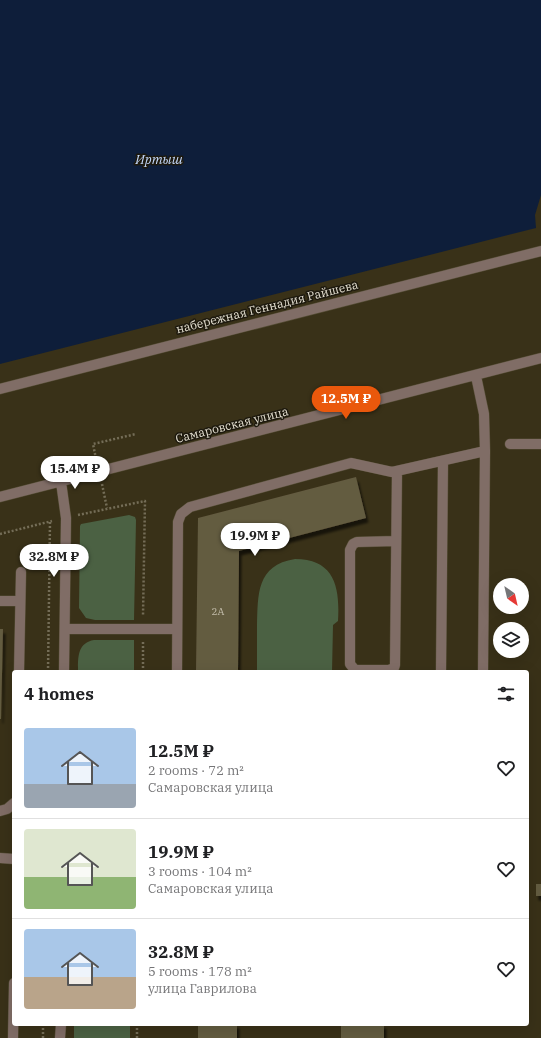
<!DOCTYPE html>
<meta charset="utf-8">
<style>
:root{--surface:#fff;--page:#f6f6f6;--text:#202124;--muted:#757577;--line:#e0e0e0;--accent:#ea580c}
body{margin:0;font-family:"IBM Plex Serif",serif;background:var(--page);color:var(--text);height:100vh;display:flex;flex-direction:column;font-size:15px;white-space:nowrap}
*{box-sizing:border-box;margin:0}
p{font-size:13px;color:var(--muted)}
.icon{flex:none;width:22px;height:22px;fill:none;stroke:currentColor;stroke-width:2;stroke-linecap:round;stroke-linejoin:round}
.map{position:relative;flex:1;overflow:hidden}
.details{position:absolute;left:12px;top:670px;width:517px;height:356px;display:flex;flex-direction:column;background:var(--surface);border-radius:4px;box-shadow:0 4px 16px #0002}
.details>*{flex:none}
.needle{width:26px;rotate:146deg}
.controls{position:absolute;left:493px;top:578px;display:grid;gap:8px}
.controls a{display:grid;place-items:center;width:36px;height:36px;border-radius:50%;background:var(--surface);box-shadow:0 4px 16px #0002;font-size:20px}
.price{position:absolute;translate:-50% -34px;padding:0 9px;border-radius:14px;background:#fff;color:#222;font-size:13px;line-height:26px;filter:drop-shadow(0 1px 2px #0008)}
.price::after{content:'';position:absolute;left:50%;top:24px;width:12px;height:9px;margin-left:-6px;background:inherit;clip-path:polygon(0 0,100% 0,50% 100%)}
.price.current{background:var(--accent);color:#fff}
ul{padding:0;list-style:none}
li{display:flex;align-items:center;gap:12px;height:100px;padding:0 12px}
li+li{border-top:1px solid var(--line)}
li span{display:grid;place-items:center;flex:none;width:112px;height:80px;border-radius:4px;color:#555}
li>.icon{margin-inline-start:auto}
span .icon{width:48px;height:48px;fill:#fffc;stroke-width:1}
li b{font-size:17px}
h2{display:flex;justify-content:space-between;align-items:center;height:48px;padding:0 12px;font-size:17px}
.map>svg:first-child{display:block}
</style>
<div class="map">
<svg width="541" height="1038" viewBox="0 0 541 1038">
<defs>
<filter id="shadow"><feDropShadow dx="2.5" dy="4.5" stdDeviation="1" flood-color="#0009"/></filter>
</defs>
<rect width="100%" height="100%" fill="#393118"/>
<!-- green -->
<path fill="#4b6143" d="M129 515 135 517 136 520 134 620H95L86 618 79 608 80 526 81 524Z
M295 559C335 559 340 588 338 621L333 625 332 672H257C257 657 257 641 257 626 258 595 256 565 295 559Z
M94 640H134V672H78C78 658 77 643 94 640Z
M74 1024H130V1038H74Z"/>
<!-- water -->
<path fill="#0e1e3a" d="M0 0H541V195L535 215 536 228 0 364Z"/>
<!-- building -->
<path fill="#645b41" filter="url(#shadow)" d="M356 477 366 518 239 551 238 672H196L198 518Z
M0 629H3L1 719H0Z
M536 884H541V896H536Z
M198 1024H237V1038H198Z
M341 1024H384V1038H341Z"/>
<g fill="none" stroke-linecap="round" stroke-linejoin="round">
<defs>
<path id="minor" d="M476 376 484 414 485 451 483 672
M0 389 541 251
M510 444H541
M61 482 66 518 64 672
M0 497 541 358
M396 541 357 542 353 544 350 550V664L355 670H389L394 668 395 665 397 471
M0 601H20
M65 629H177
M19 672 21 572
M177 672 178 522 181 514 190 507 351 463 392 472 485 451
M441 672 443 461
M0 811 7 809 14 803
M0 858 14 859
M13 1038 14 983
M60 1038 61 1024"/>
</defs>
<!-- minor casing -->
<use href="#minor" stroke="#544d35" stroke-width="11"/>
<!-- path -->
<path stroke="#746d57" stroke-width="2.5" stroke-dasharray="2 2" stroke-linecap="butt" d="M96 459 93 444 136 434
M102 484 107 508
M78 515 145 501 143 616
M0 534 52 521
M48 672 50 521
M143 672V641
M43 1038V1024
M137 1038V1024"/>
<!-- minor -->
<use href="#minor" stroke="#806d66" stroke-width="10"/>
</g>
<g text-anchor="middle" stroke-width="3" stroke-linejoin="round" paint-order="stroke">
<!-- number labels -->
<g font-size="10" fill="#c4beac">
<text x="218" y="615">2А</text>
</g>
<!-- street labels -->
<g font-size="12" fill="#e4dfd0" stroke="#1d190e">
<text transform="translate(267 307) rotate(-14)" y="4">набережная Геннадия Райшева</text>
<text transform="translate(232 425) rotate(-14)" y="4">Самаровская улица</text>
</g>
<!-- water labels -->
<g font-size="13" font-style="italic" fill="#c5dafc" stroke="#1d190e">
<text x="159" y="164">Иртыш</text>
</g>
</g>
</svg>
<div class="controls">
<a><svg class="needle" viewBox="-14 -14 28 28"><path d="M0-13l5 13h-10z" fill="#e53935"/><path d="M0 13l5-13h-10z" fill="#757577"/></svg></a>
<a><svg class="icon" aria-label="layers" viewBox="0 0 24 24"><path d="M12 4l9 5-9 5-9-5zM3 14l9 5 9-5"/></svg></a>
</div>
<b class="price current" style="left:346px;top:420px">12.5M ₽</b>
<b class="price" style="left:75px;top:490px">15.4M ₽</b>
<b class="price" style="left:255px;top:557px">19.9M ₽</b>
<b class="price" style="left:54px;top:578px">32.8M ₽</b>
<section class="details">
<h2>4 homes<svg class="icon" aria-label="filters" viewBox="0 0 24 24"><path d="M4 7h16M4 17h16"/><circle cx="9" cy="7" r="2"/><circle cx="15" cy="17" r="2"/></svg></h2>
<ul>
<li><span style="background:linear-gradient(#a9c7e8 70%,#9aa5b1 0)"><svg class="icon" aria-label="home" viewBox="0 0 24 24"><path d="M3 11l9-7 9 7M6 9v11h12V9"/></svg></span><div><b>12.5M ₽</b><p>2 rooms · 72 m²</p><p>Самаровская улица</p></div><svg class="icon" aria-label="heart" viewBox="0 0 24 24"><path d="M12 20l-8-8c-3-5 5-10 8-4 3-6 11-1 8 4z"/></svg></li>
<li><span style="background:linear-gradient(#dfe7d0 60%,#8fb573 0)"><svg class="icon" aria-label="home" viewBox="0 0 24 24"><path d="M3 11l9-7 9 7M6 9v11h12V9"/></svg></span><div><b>19.9M ₽</b><p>3 rooms · 104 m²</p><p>Самаровская улица</p></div><svg class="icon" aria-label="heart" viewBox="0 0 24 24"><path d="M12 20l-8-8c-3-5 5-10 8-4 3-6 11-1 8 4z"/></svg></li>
<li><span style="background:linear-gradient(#a9c7e8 60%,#b9a48a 0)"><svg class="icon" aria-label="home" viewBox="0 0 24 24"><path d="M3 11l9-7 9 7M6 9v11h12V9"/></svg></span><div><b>32.8M ₽</b><p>5 rooms · 178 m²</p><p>улица Гаврилова</p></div><svg class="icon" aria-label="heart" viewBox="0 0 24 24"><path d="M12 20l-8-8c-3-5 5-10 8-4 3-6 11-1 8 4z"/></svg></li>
</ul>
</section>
</div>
